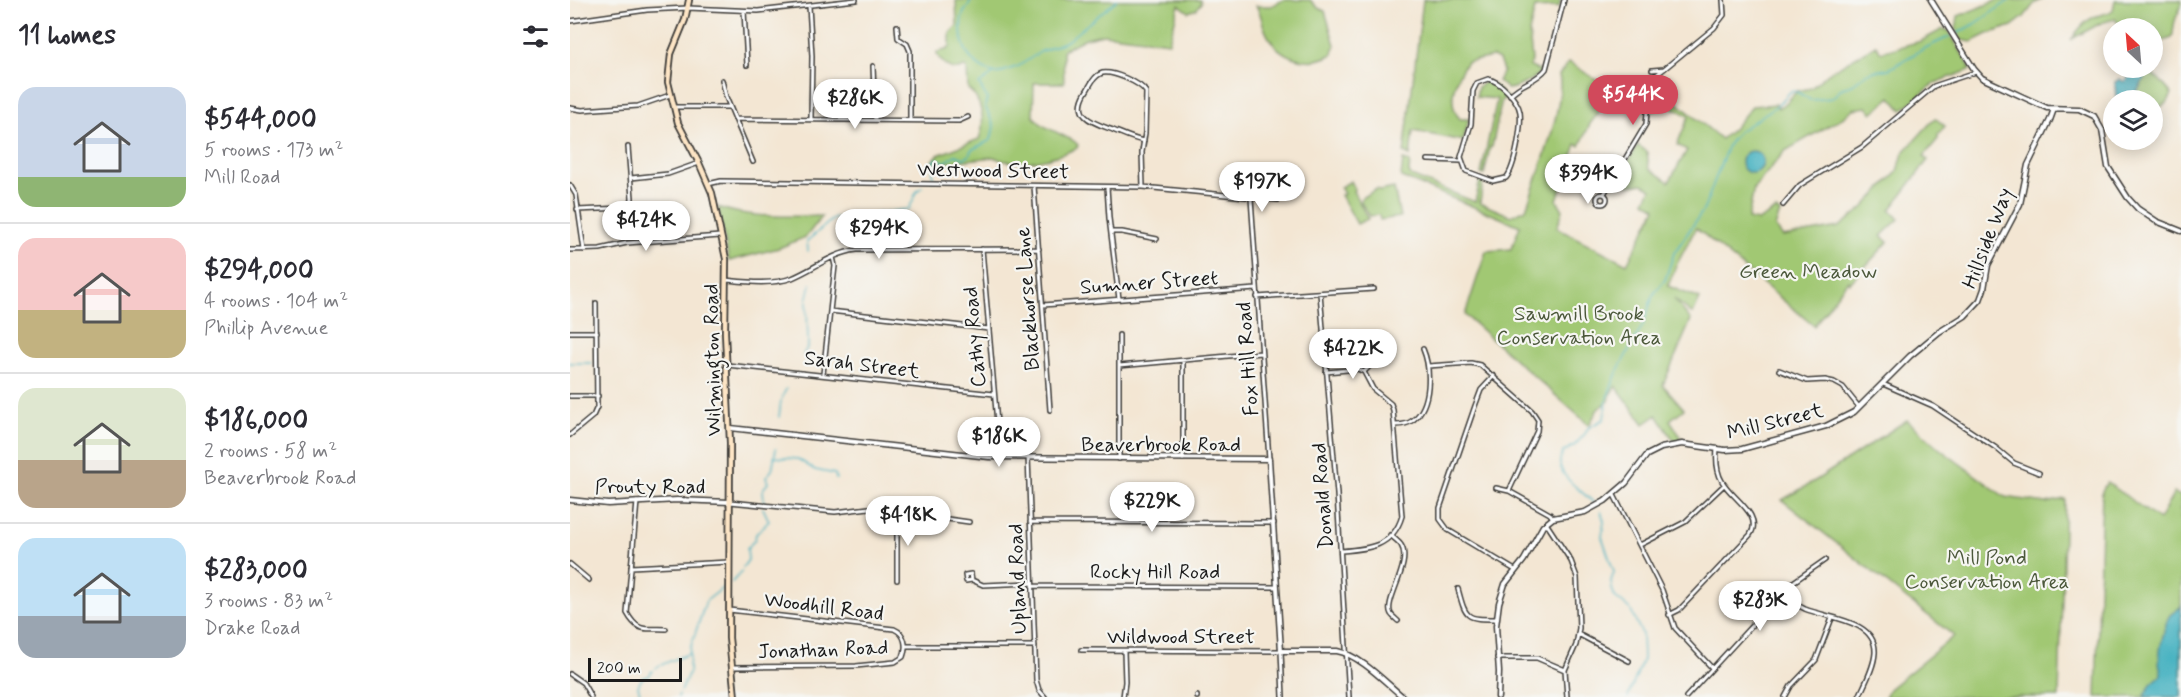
<!DOCTYPE html>
<meta charset="utf-8">
<style>
:root{--surface:#fff;--page:#f2f2f3;--text:#2b2b33;--muted:#7c7c81;--line:#e1e1e2;--accent:#d1495b}
body{margin:0;font-family:Mynerve,sans-serif;background:var(--page);color:var(--text);height:100vh;display:flex;flex-direction:column;font-size:22px;white-space:nowrap}
*{box-sizing:border-box;margin:0}
p{font-size:20px;color:var(--muted)}
.icon{flex:none;width:33px;height:33px;fill:none;stroke:currentColor;stroke-width:2;stroke-linecap:round;stroke-linejoin:round}
.map{position:relative;flex:1;overflow:hidden}
.panel{display:flex;flex-direction:column;background:var(--surface);width:570px}
.panel>*{flex:none}
.needle{width:39px;rotate:334deg}
.controls{position:absolute;left:1533px;top:18px;display:grid;gap:12px}
.controls a{display:grid;place-items:center;width:60px;height:60px;border-radius:50%;background:var(--surface);box-shadow:0 3px 15px #0003;font-size:30px}
.scale{position:absolute;left:18px;bottom:15px;width:94px;box-sizing:border-box;padding-left:6px;border:3px solid #1c1c1c;border-top:0;font-size:16px;line-height:21px;white-space:nowrap;color:#1c1c1c;-webkit-text-stroke:4px #f6f6f2;paint-order:stroke}
.price{position:absolute;translate:-50% -51px;padding:0 14px;border-radius:21px;background:#fff;color:#222;font-size:20px;line-height:39px;filter:drop-shadow(0 2px 3px #0008)}
.price::after{content:'';position:absolute;left:50%;top:36px;width:18px;height:14px;margin-left:-9px;background:inherit;clip-path:polygon(0 0,100% 0,50% 100%)}
.price.current{background:var(--accent);color:#fff}
ul{padding:0;list-style:none}
li{display:flex;align-items:center;gap:18px;height:150px;padding:0 18px}
li+li{border-top:2px solid var(--line)}
li span{display:grid;place-items:center;flex:none;width:168px;height:120px;border-radius:18px;color:#555}
li>.icon{margin-inline-start:auto}
span .icon{width:72px;height:72px;fill:#fffc;stroke-width:1}
li b{font-size:26px}
h2{display:flex;justify-content:space-between;align-items:center;height:72px;padding:0 18px;font-size:26px}
main{display:flex;flex:1;min-height:0}
.map>svg:first-child{display:block}
</style>
<main>
<section class="panel">
<h2>11 homes<svg class="icon" aria-label="filters" viewBox="0 0 24 24"><path d="M4 7h16M4 17h16"/><circle cx="9" cy="7" r="2"/><circle cx="15" cy="17" r="2"/></svg></h2>
<ul>
<li><span style="background:linear-gradient(#c9d6e8 75%,#8fb573 0)"><svg class="icon" aria-label="home" viewBox="0 0 24 24"><path d="M3 11l9-7 9 7M6 9v11h12V9"/></svg></span><div><b>$544,000</b><p>5 rooms · 173 m²</p><p>Mill Road</p></div></li>
<li><span style="background:linear-gradient(#f6c9c9 60%,#c2b280 0)"><svg class="icon" aria-label="home" viewBox="0 0 24 24"><path d="M3 11l9-7 9 7M6 9v11h12V9"/></svg></span><div><b>$294,000</b><p>4 rooms · 104 m²</p><p>Phillip Avenue</p></div></li>
<li><span style="background:linear-gradient(#dfe7d0 60%,#b9a48a 0)"><svg class="icon" aria-label="home" viewBox="0 0 24 24"><path d="M3 11l9-7 9 7M6 9v11h12V9"/></svg></span><div><b>$186,000</b><p>2 rooms · 58 m²</p><p>Beaverbrook Road</p></div></li>
<li><span style="background:linear-gradient(#bfe0f5 65%,#9aa5b1 0)"><svg class="icon" aria-label="home" viewBox="0 0 24 24"><path d="M3 11l9-7 9 7M6 9v11h12V9"/></svg></span><div><b>$283,000</b><p>3 rooms · 83 m²</p><p>Drake Road</p></div></li>
</ul>
</section>
<div class="map">
<svg width="1611" height="697" viewBox="0 0 1611 697">
<rect width="100%" height="100%" fill="#f6f6f2"/>
<filter id="ink" filterUnits="userSpaceOnUse"><feTurbulence type="fractalNoise" baseFrequency=".0167" numOctaves="2"/><feDisplacementMap in="SourceGraphic" scale="12" xChannelSelector="R" yChannelSelector="G"/><feConvolveMatrix kernelMatrix="1 2 1 2 8 2 1 2 1" color-interpolation-filters="sRGB"/></filter>
<filter id="wash" filterUnits="userSpaceOnUse"><feTurbulence type="fractalNoise" baseFrequency=".008" numOctaves="4" result="noise"/><feDisplacementMap in="SourceGraphic" scale="24" xChannelSelector="R" yChannelSelector="G"/><feGaussianBlur stdDeviation="1.35" result="paint"/><feColorMatrix in="noise" values="0 0 0 0 0 0 0 0 0 0 0 0 0 0 0 0 0 1.4 0 .05"/><feComposite in="paint" operator="in"/></filter>
<g filter="url(#wash)">
<rect width="100%" height="100%" fill="#f3e6d3"/>
<!-- green -->
<path fill="#a1c873" stroke="#5e7248" stroke-width="1.5" d="M386 0H630L631 3 627 9 619 12 609 5 599 42 533 34 516 38 493 50 494 83H464L463 116 472 125 504 141 508 145 507 148C485 158 447 169 424 157L363 164 362 161 368 155 409 139C416 122 412 100 398 89L397 68 394 67C383 74 373 64 367 55V52L376 50 380 47V33L387 26Z
M713 0H740L748 8 755 11 765 45 763 54C736 69 704 56 694 27 691 19 691 13 686 6H701Z
M853 0H991L989 7 965 8 959 32 962 60 959 66 967 70H972C965 79 949 88 937 89L928 81 933 71 929 60 923 57 897 62C885 77 876 103 890 119H899L893 141 843 131 840 156 834 153Z
M1428 0H1471L1464 4 1454 17 1442 26 1418 34 1402 42 1391 40 1386 30 1388 16Z
M1545 0H1611C1611 13 1607 12 1605 21 1603 26 1604 31 1602 38L1590 42 1587 50 1583 53 1582 28H1552L1545 19 1531 23 1502 39C1507 31 1515 21 1524 17 1532 14 1536 15 1543 10Z
M1373 29 1378 30 1400 67V70L1365 83 1332 110 1321 97 1302 113 1297 107 1283 109 1274 117 1215 151 1184 188 1178 219 1188 221 1206 210 1210 213 1205 227 1213 237 1269 227 1293 208 1328 171 1333 153 1365 118 1375 126 1368 135V139L1354 156 1358 160 1320 210 1329 219 1311 236 1318 242 1280 283 1278 280 1244 326 1126 228 1106 266 1098 286 1130 299 1123 314 1104 299 1121 320 1093 385 1114 409 1100 420 1113 440 1104 441 1087 415 1074 424 1046 386 1041 393 1039 401 1028 409 1019 425 895 315 916 251 941 249 950 226 831 177 833 160 840 162 839 172 841 176 905 202 910 180 913 181 910 203 941 216 956 209C966 180 996 104 989 75L999 62 1044 92 1020 124 1010 146 1006 144 987 200 993 210 987 228 1057 264 1086 208 1075 201 1081 189 1073 184 1057 185 1049 177 1068 145 1077 152 1079 168 1099 182 1117 150 1107 145 1119 116 1098 105 1082 112 1081 95 1086 85 1151 139 1163 129 1182 106 1206 104 1208 108 1216 103 1227 91 1241 88 1258 73 1306 45 1311 52 1351 41Z
M1577 72 1589 79 1602 94 1597 103 1583 111 1582 100H1562L1563 94 1568 90Z
M915 82 924 85 938 99H932L922 147H920L914 175 911 174 927 99 906 97 908 87Z
M781 181 785 189 783 191 798 219 787 224 771 195 774 194 770 187Z
M824 188 830 217 810 220 809 215 800 216 791 203V198L807 189 810 191Z
M148 207C180 219 219 216 252 216L236 237 209 248 159 261Z
M1337 420 1370 449 1435 497 1476 503 1495 499 1489 697H1315L1319 689 1384 636 1212 500 1248 479Z
M1537 482 1589 520 1604 493 1611 496V697H1526L1532 491Z"/>
<!-- water -->
<path fill="#43b0c0" stroke="#30666e" stroke-width="1.5" d="M1562 68H1582L1581 73H1577L1568 90 1563 94 1562 100H1546L1545 82 1550 79 1554 82 1557 78 1561 76Z
M1171 162a11 11 0 1 1 22 0a11 11 0 1 1-22 0Z
M1611 606V697H1574L1581 684 1591 675C1591 670 1589 666 1589 661 1589 652 1595 621 1600 615 1604 611 1608 611 1611 606Z"/>
<g fill="none" stroke-linecap="round" stroke-linejoin="round">
<!-- stream -->
<path stroke="#43b0c0" stroke-width="1.5" d="M401 0C399 6 393 12 392 17 388 44 398 66 426 74L449 66 470 52 497 41 547 0
M1386 34 1405 24 1440 0
M363 181V161L368 159 375 162 385 155 394 158 399 156 401 150 421 140 424 126 415 106 417 98 409 84 423 74
M238 251 237 241 264 218 296 219 304 214 339 209 347 191 352 187
M233 355 238 346 237 300 241 284
M0 363H22
M209 417 211 400 216 389
M204 457 228 459 245 470 265 474 266 479
M194 502 193 489 198 483 196 477 202 470 206 449
M1025 504C1015 493 988 477 990 461 990 458 992 455 993 452L1005 445 1015 434 1018 428 1034 419 1037 398 1048 370 1073 325 1083 295 1095 280 1104 253 1134 209 1158 145 1168 132 1208 105 1221 91 1227 92 1241 100 1262 98 1272 88 1280 86 1296 74 1304 71 1319 69 1353 49 1381 36
M1031 511 1034 521 1032 537 1044 572 1041 581 1042 589 1045 597 1060 609 1072 634 1073 659 1058 697
M173 567 178 560 177 549 185 539 186 534 199 521 193 508
M162 582 172 571
M86 668C97 661 108 659 120 653
M111 691 119 672 120 649 136 601 154 587
M64 697 70 693 68 686 72 678 79 676 82 671
M108 697 109 694"/>
</g>
</g>
<g filter="url(#ink)">
<g fill="none" stroke-linecap="round" stroke-linejoin="round">
<defs>
<path id="minor" d="M239 6 242 56 241 119
M174 11 177 65
M0 21 77 10 118 8 188 11 286 0
M327 26 328 38 337 44 340 51V120
M303 66 305 120
M1082 70 1094 69 1144 28 1154 15 1153 0
M918 79C930 81 948 100 950 112 952 126 945 168 936 178L923 181 896 171 891 157 901 124 903 91 907 83Z
M152 80 156 97 183 162
M940 95C952 82 966 82 976 69L994 0
M105 107H160
M0 108 12 110 68 106 100 95
M166 119 389 121 398 117
M858 160 892 161
M61 178 98 174 129 163
M138 184 151 181 573 187 708 200
M0 185 6 195 14 250
M464 186 480 410
M537 187 539 218 549 299
M573 187 572 152 575 133 576 92C571 83 540 69 530 74 523 77 520 86 516 92 501 117 524 123 543 130 553 134 563 139 574 141
M1034 194 1076 124 1079 88 1085 76 1094 69
M1027 199a5 5 0 1 1 10 0a5 5 0 1 1-10 0Z
M681 198 699 459
M1213 205 1230 185 1292 147 1364 86 1406 72
M7 210 53 208 61 206 62 198 58 147
M541 232H552L587 239
M412 249 430 458
M0 250 30 249 57 243 150 236
M156 280C177 282 202 285 222 278 244 269 262 253 287 250L469 249
M750 293 767 494 779 697
M687 297 804 289
M473 305 686 289
M260 311 419 329
M0 332H27
M549 335V459
M157 365 424 394
M549 366 691 353
M858 366 901 363 910 365 962 411 968 420 967 431 939 491
M1209 370 1237 381 1255 380 1264 382 1273 387 1289 407
M756 372 788 369 794 372 799 367
M253 374 265 266 263 257
M924 376 911 390 905 406 870 508V519L878 530 945 570
M1313 384 1363 406 1426 448 1444 463 1469 473
M0 396H28
M825 425C832 425 838 424 843 420 862 406 861 368 853 349
M0 435 23 416 27 407 26 303
M458 456 466 680 469 690 475 697
M613 459V360
M926 488 939 491 980 514 983 518
M1044 495 1092 590 1105 628 1142 668
M67 502 57 613C69 635 78 627 96 629
M160 502 265 512 299 508 399 522
M327 512V580
M460 522 704 523
M976 523 1001 561 1007 577 1009 628 1006 645 995 670 997 697
M820 535C824 538 828 541 831 545 843 563 813 602 821 614 821 615 827 620 828 621
M1070 545 1115 522 1154 485
M771 551C798 549 823 547 832 516L823 410 821 404 803 389 794 372
M0 564 19 580
M61 567 159 562
M402 580 396 581 395 575 401 574 402 580 413 585 462 583
M462 586 707 587
M888 589C896 619 896 619 926 619
M1212 593C1219 599 1226 605 1235 609 1257 618 1307 620 1305 653 1304 668 1295 683 1289 697
M159 610 324 629C336 634 337 647 333 657L325 662 286 666 162 667
M1099 615 1109 610 1180 535C1194 515 1161 498 1152 481 1146 471 1146 460 1147 449
M1008 634 1059 661
M336 646H465
M511 650 711 651 713 697
M927 658H967L995 670
M0 674 13 683 21 697
M553 697 555 682 554 651
M627 697V696
M1116 697 1219 585 1255 560
M1215 697 1221 686 1246 660 1262 618"/>
<path id="tertiary" d="M1361 0 1404 69 1412 78 1477 108 1509 109 1524 116 1532 130 1538 167 1558 198 1568 209 1586 221 1611 231
M160 428 419 457 699 459 711 651H767C790 655 815 682 833 697
M0 500 38 504 107 500 160 502
M928 697 929 672 926 626 929 603 935 584 954 560 973 526 983 518 1015 512 1035 501 1056 483 1077 455 1091 448 1112 444 1155 450 1172 449 1256 426 1284 412 1340 356 1369 332 1395 316 1410 300 1414 289 1418 265 1450 204 1458 165 1480 120 1484 109"/>
<path id="secondary" d="M119 0 115 20 101 54 98 82 108 123 129 163 142 193 156 259 155 332 160 443 159 638 165 697"/>
</defs>
<!-- minor casing -->
<use href="#minor" stroke="#3c3a37" stroke-width="6"/>
<!-- tertiary casing -->
<use href="#tertiary" stroke="#3c3a37" stroke-width="7"/>
<!-- secondary casing -->
<use href="#secondary" stroke="#3c3a37" stroke-width="8"/>
<!-- minor -->
<use href="#minor" stroke="#fff" stroke-width="3"/>
<!-- tertiary -->
<use href="#tertiary" stroke="#fff" stroke-width="4"/>
<!-- secondary -->
<use href="#secondary" stroke="#fde5c5" stroke-width="4.5"/>
</g>
</g>
<g text-anchor="middle" stroke-width="4.5" stroke-linejoin="round" paint-order="stroke">
<!-- street labels -->
<g font-size="21" fill="#1c1c1c" stroke="#f6f6f2">
<text transform="translate(423 170) rotate(1)" y="7">Westwood Street</text>
<text transform="translate(1417 238) rotate(-69)" y="7">Hillside Way</text>
<text transform="translate(579 282) rotate(-4)" y="7">Sumner Street</text>
<text transform="translate(457 299) rotate(-94)" y="7">Blackhorse Lane</text>
<text transform="translate(404 337) rotate(-95)" y="7">Cathy Road</text>
<text transform="translate(677 359) rotate(-94)" y="7">Fox Hill Road</text>
<text transform="translate(142 360) rotate(-91)" y="7">Wilmington Road</text>
<text transform="translate(292 364) rotate(7)" y="7">Sarah Street</text>
<text transform="translate(1205 421) rotate(-14)" y="7">Mill Street</text>
<text x="591" y="451">Beaverbrook Road</text>
<text x="80" y="493">Prouty Road</text>
<text transform="translate(752 496) rotate(-94)" y="7">Donald Road</text>
<text x="585" y="578">Rocky Hill Road</text>
<text transform="translate(447 579) rotate(-92)" y="7">Upland Road</text>
<text transform="translate(254 606) rotate(7)" y="7">Woodhill Road</text>
<text x="611" y="643">Wildwood Street</text>
<text transform="translate(253 649) rotate(-2)" y="7">Jonathan Road</text>
</g>
<!-- park labels -->
<g font-size="21" fill="#4b583a" stroke="#f6f6f2">
<text x="1238" y="278">Green Meadow</text>
<text x="1009" y="320">Sawmill Brook<tspan x="1009" dy="24">Conservation Area</tspan></text>
<text x="1417" y="564">Mill Pond<tspan x="1417" dy="24">Conservation Area</tspan></text>
</g>
</g>
</svg>
<div class="controls">
<a><svg class="needle" viewBox="-14 -14 28 28"><path d="M0-13l5 13h-10z" fill="#e53935"/><path d="M0 13l5-13h-10z" fill="#7c7c81"/></svg></a>
<a><svg class="icon" aria-label="layers" viewBox="0 0 24 24"><path d="M12 4l9 5-9 5-9-5zM3 14l9 5 9-5"/></svg></a>
</div>
<div class="scale">200 m</div>
<b class="price current" style="left:1063px;top:126px">$544K</b>
<b class="price" style="left:285px;top:130px">$286K</b>
<b class="price" style="left:1018px;top:205px">$394K</b>
<b class="price" style="left:692px;top:213px">$197K</b>
<b class="price" style="left:76px;top:252px">$424K</b>
<b class="price" style="left:309px;top:260px">$294K</b>
<b class="price" style="left:783px;top:380px">$422K</b>
<b class="price" style="left:429px;top:468px">$186K</b>
<b class="price" style="left:582px;top:533px">$229K</b>
<b class="price" style="left:338px;top:547px">$418K</b>
<b class="price" style="left:1190px;top:632px">$283K</b>
</div>
</main>
